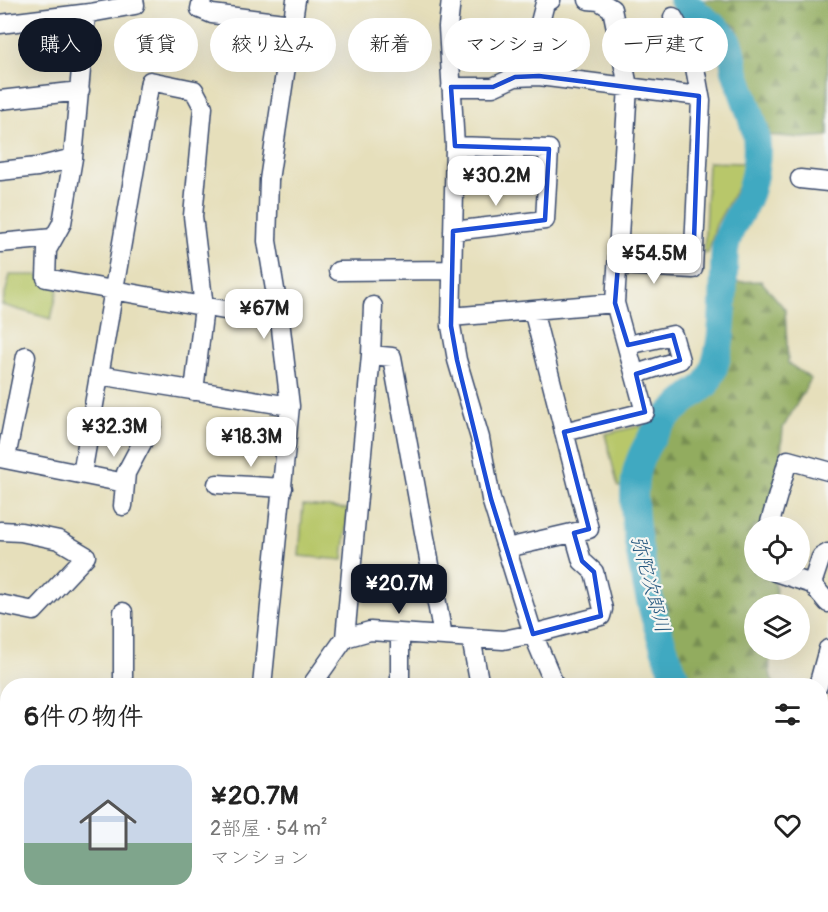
<!DOCTYPE html>
<html lang="ja">
<meta charset="utf-8">
<style>
:root{--surface:#fff;--page:#f2f2f2;--text:#222;--muted:#767676;--line:#e0e0e0;--accent:#111827}
body{margin:0;font-family:Pangolin,"Klee One",sans-serif;background:var(--page);color:var(--text);height:100vh;display:flex;flex-direction:column;font-size:22px;white-space:nowrap}
*{box-sizing:border-box;margin:0}
p{font-size:20px;color:var(--muted)}
.icon{flex:none;width:33px;height:33px;fill:none;stroke:currentColor;stroke-width:2;stroke-linecap:round;stroke-linejoin:round}
.map{position:relative;flex:1;overflow:hidden}
.panel{position:absolute;left:0px;top:678px;width:828px;height:234px;display:flex;flex-direction:column;background:var(--surface);border-radius:24px 24px 0 0;box-shadow:0 6px 24px #0002}
.panel>*{flex:none}
.top-card{position:absolute;left:18px;top:18px;width:792px;height:54px;display:flex;gap:12px}
.tools{position:absolute;left:744px;top:516px;display:grid;gap:12px}
.tools a{display:grid;place-items:center;width:66px;height:66px;border-radius:50%;background:var(--surface);box-shadow:0 6px 24px #0002;font-size:30px}
.price{position:absolute;translate:-50% -51px;padding:0 14px;border-radius:12px;background:#fff;color:#222;font-size:20px;line-height:39px;filter:drop-shadow(0 2px 3px #0008)}
.price::after{content:'';position:absolute;left:50%;top:36px;width:18px;height:14px;margin-left:-9px;background:inherit;clip-path:polygon(0 0,100% 0,50% 100%)}
.price.selected{background:var(--accent);color:#fff}
ul{padding:0;list-style:none}
li{display:flex;align-items:center;gap:18px;height:150px;padding:0 24px}
li+li{border-top:2px solid var(--line)}
li span{display:grid;place-items:center;flex:none;width:168px;height:120px;border-radius:18px;color:#555}
li>.icon{margin-inline-start:auto}
span .icon{width:72px;height:72px;fill:#fffc;stroke-width:1}
li b{font-size:26px}
h2{display:flex;justify-content:space-between;align-items:center;height:72px;padding:0 24px;font-size:26px}
.tag{padding:0 21px;border-radius:27px;background:var(--surface);box-shadow:0 6px 24px #0002;font-size:21px;line-height:54px}
.tag.selected{background:var(--accent);color:#fff}
.map>svg:first-child{display:block}
</style>
<div class="map">
<svg width="828" height="912" viewBox="0 0 828 912">
<defs>
<pattern id="forest-firs" width="22" height="20" patternUnits="userSpaceOnUse" patternTransform="scale(1.5)"><rect width="22" height="20" fill="#92ac5e"/><path d="M5 1l3.5 6h-7zM16 11l3.5 6h-7z" fill="#768c51"/></pattern>
</defs>
<rect width="100%" height="100%" fill="#f6f6f2"/>
<filter id="ink" filterUnits="userSpaceOnUse"><feTurbulence type="fractalNoise" baseFrequency=".0167" numOctaves="2"/><feDisplacementMap in="SourceGraphic" scale="12" xChannelSelector="R" yChannelSelector="G"/><feConvolveMatrix kernelMatrix="1 2 1 2 8 2 1 2 1" color-interpolation-filters="sRGB"/></filter>
<filter id="wash" filterUnits="userSpaceOnUse"><feTurbulence type="fractalNoise" baseFrequency=".008" numOctaves="4" result="noise"/><feDisplacementMap in="SourceGraphic" scale="24" xChannelSelector="R" yChannelSelector="G"/><feGaussianBlur stdDeviation="1.35" result="paint"/><feColorMatrix in="noise" values="0 0 0 0 0 0 0 0 0 0 0 0 0 0 0 0 0 1.4 0 .05"/><feComposite in="paint" operator="in"/></filter>
<g filter="url(#wash)">
<rect width="100%" height="100%" fill="#e6dfbb"/>
<!-- green -->
<path fill="#b8c76a" stroke="#6a7b64" stroke-width="1.5" d="M708 162 744 163 738 186 716 225 708 253 704 254Z
M10 275H37L58 289 51 319 2 305Z
M653 423 630 470 629 485 618 487 605 434Z
M303 505 348 509 343 560 299 556Z"/>
<!-- forest -->
<path fill="url(#forest-firs)" stroke="#566e5e" stroke-width="1.5" d="M702 0H828V136L802 138 766 135 746 71 737 27 707 9Z
M761 281 785 309 788 363 811 379 783 428 780 465 763 526H754V572H770L775 585 778 604H754V650H773C768 660 768 675 775 685H690L682 674 655 578 643 518 647 466 670 426 708 394 724 349 733 282Z"/>
<g fill="none" stroke-linecap="round" stroke-linejoin="round">
<!-- river -->
<path stroke="#41a9c1" stroke-width="28" d="M680 686C656 639 629 531 635 479 637 463 645 447 654 434 663 418 679 406 692 395 696 392 703 388 706 384 727 352 722 288 725 250 728 225 746 210 751 188 756 171 759 147 755 130 750 110 741 90 735 70 733 62 733 50 729 43 721 28 695 15 683 0
M709 912 713 904"/>
</g>
</g>
<g filter="url(#ink)">
<g fill="none" stroke-linecap="round" stroke-linejoin="round">
<defs>
<path id="minor" d="M202 0 200 9 212 14 292 24
M451 0 448 27 455 146 451 326 457 360 480 438 491 499 533 634 555 686
M86 14 73 158 62 223 47 250 46 278 280 320
M0 24 90 13 135 5 134 0
M539 76 537 34 545 3 551 0
M451 87H493L515 77 539 76 699 96
M0 100 80 91
M0 171 37 167 73 158
M800 179 828 182
M453 231 545 220 549 149 455 146
M0 243 53 238
M618 265 693 269 701 101 692 51 673 17
M338 271 452 270
M451 317 615 303
M628 345 673 335 680 360 636 374
M371 355 392 357 443 636
M99 375 290 406
M564 432 645 412 615 303 628 86 612 9 599 1 588 0
M0 458 125 483
M6 458 26 356
M82 474 150 81 194 90 203 107 193 216 204 307 194 391
M217 484 283 488
M123 506 126 473 152 424
M769 526 788 460 828 471
M0 531 21 532 59 540 86 556 34 611 0 604
M507 548 589 529 533 310
M775 572 812 584 828 603
M812 584 821 557 828 553
M123 612V686
M400 633V686
M345 638 371 355 373 306
M471 638 480 686
M262 686 290 406 280 320 267 241 269 180 296 0
M311 686 345 638 370 631 503 640 533 634 601 616 603 609 594 572 582 561 574 533
M818 686 828 649
M0 780 8 773
M820 813 828 815
M0 885 8 882
M151 904 163 912
M334 904 335 912
M419 904 422 912
M494 904 496 912
M640 904 643 912
M38 912 40 904
M118 912 120 904
M247 912 248 904"/>
</defs>
<!-- minor casing -->
<use href="#minor" stroke="#39496c" stroke-width="21"/>
<!-- minor -->
<use href="#minor" stroke="#fff" stroke-width="18"/>
</g>
</g>
<!-- marked area -->
<path fill="none" stroke="#1d4ed8" stroke-width="4.5" stroke-linejoin="round" d="M539 76 699 96 693 269 618 265 615 303 628 345 673 335 680 360 636 374 645 412 564 432 589 529 574 533 582 561 594 572 601 616 533 634 491 499 457 360 451 326 453 231 545 220 549 149 455 146 451 87H493L515 77Z"/>
<g text-anchor="middle" stroke-width="4.5" stroke-linejoin="round" paint-order="stroke">
<!-- water labels -->
<g font-size="20" font-style="italic" fill="#285a81" stroke="#f6f6f2">
<text transform="translate(651 584) rotate(75)" y="7">弥陀次郎川</text>
</g>
</g>
</svg>
<div class="tools">
<a><svg class="icon" aria-label="locate" viewBox="0 0 24 24"><circle cx="12" cy="12" r="6"/><path d="M12 2v4M12 18v4M2 12h4M18 12h4"/></svg></a>
<a><svg class="icon" aria-label="layers" viewBox="0 0 24 24"><path d="M12 4l9 5-9 5-9-5zM3 14l9 5 9-5"/></svg></a>
</div>
<b class="price" style="left:496px;top:207px">¥30.2M</b>
<b class="price" style="left:654px;top:285px">¥54.5M</b>
<b class="price" style="left:264px;top:340px">¥67M</b>
<b class="price" style="left:114px;top:458px">¥32.3M</b>
<b class="price" style="left:251px;top:468px">¥18.3M</b>
<b class="price selected" style="left:399px;top:615px">¥20.7M</b>
<div class="top-card">
<a class="tag selected">購入</a>
<a class="tag">賃貸</a>
<a class="tag">絞り込み</a>
<a class="tag">新着</a>
<a class="tag">マンション</a>
<a class="tag">一戸建て</a>
</div>
<section class="panel">
<h2>6件の物件<svg class="icon" aria-label="filters" viewBox="0 0 24 24"><path d="M4 7h16M4 17h16"/><circle cx="9" cy="7" r="2"/><circle cx="15" cy="17" r="2"/></svg></h2>
<ul>
<li><span style="background:linear-gradient(#c9d6e8 65%,#7fa58c 0)"><svg class="icon" aria-label="home" viewBox="0 0 24 24"><path d="M3 11l9-7 9 7M6 9v11h12V9"/></svg></span><div><b>¥20.7M</b><p>2部屋 · 54 m²</p><p>マンション</p></div><svg class="icon" aria-label="heart" viewBox="0 0 24 24"><path d="M12 20l-8-8c-3-5 5-10 8-4 3-6 11-1 8 4z"/></svg></li>
</ul>
</section>
</div>
